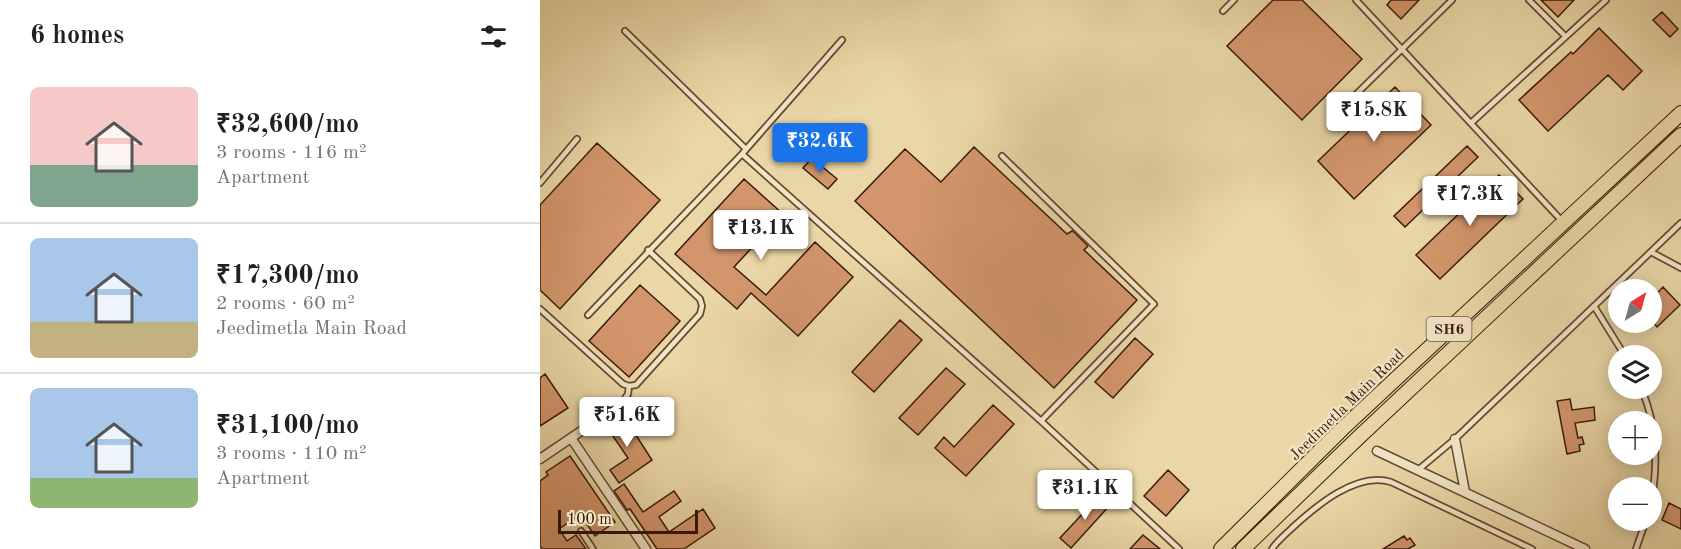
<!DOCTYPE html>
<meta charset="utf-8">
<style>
:root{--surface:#fff;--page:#f6f6f6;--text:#202124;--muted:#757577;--line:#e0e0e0;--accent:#1a73e8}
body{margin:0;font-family:"Old Standard TT",serif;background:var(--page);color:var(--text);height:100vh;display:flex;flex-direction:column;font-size:22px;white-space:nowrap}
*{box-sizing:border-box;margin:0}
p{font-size:20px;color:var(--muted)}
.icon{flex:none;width:33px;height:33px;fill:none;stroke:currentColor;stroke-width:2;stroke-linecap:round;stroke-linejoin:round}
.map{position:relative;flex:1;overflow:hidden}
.details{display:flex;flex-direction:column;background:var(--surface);width:540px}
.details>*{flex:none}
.needle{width:39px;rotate:37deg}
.buttons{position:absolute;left:1068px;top:279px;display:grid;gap:12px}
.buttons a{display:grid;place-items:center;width:54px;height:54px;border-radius:50%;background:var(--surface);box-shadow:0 3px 15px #0003;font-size:30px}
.scale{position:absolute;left:18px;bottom:15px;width:140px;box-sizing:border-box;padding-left:6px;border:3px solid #3b190a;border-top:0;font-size:16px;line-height:21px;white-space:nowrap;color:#3b190a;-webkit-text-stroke:4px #f1e5c6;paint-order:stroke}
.price{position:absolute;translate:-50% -51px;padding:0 14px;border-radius:6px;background:#fff;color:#222;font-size:20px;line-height:39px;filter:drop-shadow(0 2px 3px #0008)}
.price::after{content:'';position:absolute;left:50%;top:36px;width:18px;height:14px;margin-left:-9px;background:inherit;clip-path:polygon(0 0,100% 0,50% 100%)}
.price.on{background:var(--accent);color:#fff}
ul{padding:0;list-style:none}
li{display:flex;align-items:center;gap:18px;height:150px;padding:0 30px}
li+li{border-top:2px solid var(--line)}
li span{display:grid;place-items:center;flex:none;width:168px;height:120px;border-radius:9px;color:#555}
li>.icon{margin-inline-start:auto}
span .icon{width:72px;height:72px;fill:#fffc;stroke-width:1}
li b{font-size:26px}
h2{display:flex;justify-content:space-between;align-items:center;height:72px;padding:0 30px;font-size:26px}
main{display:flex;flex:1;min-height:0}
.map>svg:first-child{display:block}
</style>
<main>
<section class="details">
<h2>6 homes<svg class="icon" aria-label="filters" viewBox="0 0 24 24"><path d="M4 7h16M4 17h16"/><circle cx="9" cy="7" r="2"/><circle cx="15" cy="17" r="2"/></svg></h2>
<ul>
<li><span style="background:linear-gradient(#f6c9c9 65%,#7fa58c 0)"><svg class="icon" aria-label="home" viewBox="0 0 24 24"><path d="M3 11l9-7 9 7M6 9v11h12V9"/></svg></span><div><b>₹32,600/mo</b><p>3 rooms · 116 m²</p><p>Apartment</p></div></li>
<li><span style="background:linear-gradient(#a9c7e8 70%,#c2b280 0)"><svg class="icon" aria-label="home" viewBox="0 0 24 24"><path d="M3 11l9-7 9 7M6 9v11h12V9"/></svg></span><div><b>₹17,300/mo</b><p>2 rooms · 60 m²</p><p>Jeedimetla Main Road</p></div></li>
<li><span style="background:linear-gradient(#a9c7e8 75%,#8fb573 0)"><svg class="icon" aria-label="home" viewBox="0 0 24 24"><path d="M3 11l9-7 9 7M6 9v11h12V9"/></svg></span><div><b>₹31,100/mo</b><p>3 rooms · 110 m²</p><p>Apartment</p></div></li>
</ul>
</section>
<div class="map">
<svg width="1141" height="549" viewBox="0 0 1141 549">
<rect width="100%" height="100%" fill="#ead7a7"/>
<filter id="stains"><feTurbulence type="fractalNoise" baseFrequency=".00333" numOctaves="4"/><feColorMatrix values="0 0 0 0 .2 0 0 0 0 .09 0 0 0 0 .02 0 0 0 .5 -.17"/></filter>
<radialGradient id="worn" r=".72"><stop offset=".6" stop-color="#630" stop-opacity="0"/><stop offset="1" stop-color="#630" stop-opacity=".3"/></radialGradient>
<!-- building -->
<path fill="#d3966c" stroke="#3b190a" stroke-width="1.5" d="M733 0H762L822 59 762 120 687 46Z
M851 0H879L861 19 847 5Z
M1001 0H1034L1018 17Z
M1122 12 1138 29 1130 37 1113 20Z
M1059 28 1102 71 1083 90 1068 75 1008 131 979 100 1031 52 1033 54Z
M855 87 891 125 814 199 778 161Z
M57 143 120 200 20 309 0 290V205Z
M927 146 938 157 865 227 854 216Z
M434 147 527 234 532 231 535 233 548 246 544 250 597 300 514 388 315 201 365 149 401 182Z
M272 158 297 179 288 189 263 168Z
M959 175 983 199 900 279 876 255Z
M204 179 243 214 194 267 226 295 275 242 313 277 258 336 211 293 197 309 135 254Z
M100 285 140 321 89 377 49 341Z
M1123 287 1140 305 1117 327 1112 321V298Z
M360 320 382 340 334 392 312 372Z
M595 338 613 354 573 398 555 382Z
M406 368 425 384 378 435 359 418Z
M5 374 28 408 0 426V378Z
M1030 399 1032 410 1054 407 1055 420 1035 423 1038 438 1042 437 1044 444 1039 445 1040 451 1027 454 1017 401Z
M453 405 474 424 426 476 395 448 404 437 414 447Z
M81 412 112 460 79 483 70 470 88 458 64 423Z
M30 456 75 522 55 536 44 520 41 522 37 517 19 529 27 541 36 535 46 549H2L0 546V481L8 475 6 472Z
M628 470 649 490 626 516 604 496Z
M84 484 103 512 134 491 141 501 119 517 129 532 163 509 175 528 144 549H117L90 509 87 510 74 491Z
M560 495 571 504 531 548 520 538Z
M1129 503 1141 509V529L1122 520Z
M603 535 620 549H590Z
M864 536 867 540 870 538 875 545 868 549H843Z"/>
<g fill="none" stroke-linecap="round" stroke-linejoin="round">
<defs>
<path id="lane" d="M816 0 1021 220
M989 0 1025 36
M683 11 694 0
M85 31 206 149
M792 118 912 0
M931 123 1066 0
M202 154 501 421 639 549
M462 156 614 304 501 421
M0 183 37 139
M1111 252 1141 268
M1054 306 1085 356
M0 309 83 384 89 386 96 385 160 314 162 306 160 299 108 250
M48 315 202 154 302 40
M1101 388C1116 422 1118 461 1112 497
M81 404 88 394 89 386
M878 470 915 439 1141 223
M41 531 53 549
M732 549C737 541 745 535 752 528 776 506 817 471 851 482L992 549
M1096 549 1106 520"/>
<path id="street" d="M31 438 106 549
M915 439 925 492
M837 451 1045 549
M0 459 81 404"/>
<path id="primary" d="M681 549 802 429 1141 113
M703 549 819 437 1141 135"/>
</defs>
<!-- lane casing -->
<use href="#lane" stroke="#674831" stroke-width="8"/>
<!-- street casing -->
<use href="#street" stroke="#674831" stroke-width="11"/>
<!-- primary casing -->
<use href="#primary" stroke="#3b190a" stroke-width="16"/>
<!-- lane -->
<use href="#lane" stroke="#f1e5c6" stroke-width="4.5"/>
<!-- street -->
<use href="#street" stroke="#f1e5c6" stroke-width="8"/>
<!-- primary -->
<use href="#primary" stroke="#ead7a7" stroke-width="14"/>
</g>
<g text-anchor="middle" stroke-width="4.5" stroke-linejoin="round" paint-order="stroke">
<!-- shield labels -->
<rect fill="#f1e5c6" stroke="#725642" stroke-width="1.5" x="886.5" y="317" width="45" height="24" rx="4.5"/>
<g font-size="15" font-weight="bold" fill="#3b190a">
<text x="909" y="334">SH6</text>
</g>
<!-- street labels -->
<g font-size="16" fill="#3b190a" stroke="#f1e5c6">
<text transform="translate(806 404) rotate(-44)" y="6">Jeedimetla Main Road</text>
</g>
</g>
<rect width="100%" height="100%" filter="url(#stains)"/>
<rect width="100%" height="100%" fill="url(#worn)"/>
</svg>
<div class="buttons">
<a><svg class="needle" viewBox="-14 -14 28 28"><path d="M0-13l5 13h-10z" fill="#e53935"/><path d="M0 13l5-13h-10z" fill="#757577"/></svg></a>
<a><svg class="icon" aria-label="layers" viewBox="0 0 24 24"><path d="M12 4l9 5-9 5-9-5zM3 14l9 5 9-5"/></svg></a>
<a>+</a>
<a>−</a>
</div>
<div class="scale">100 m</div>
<b class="price" style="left:834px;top:143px">₹15.8K</b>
<b class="price on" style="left:280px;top:174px">₹32.6K</b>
<b class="price" style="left:930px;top:227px">₹17.3K</b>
<b class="price" style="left:221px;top:261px">₹13.1K</b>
<b class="price" style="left:87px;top:448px">₹51.6K</b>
<b class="price" style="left:545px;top:521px">₹31.1K</b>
</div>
</main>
